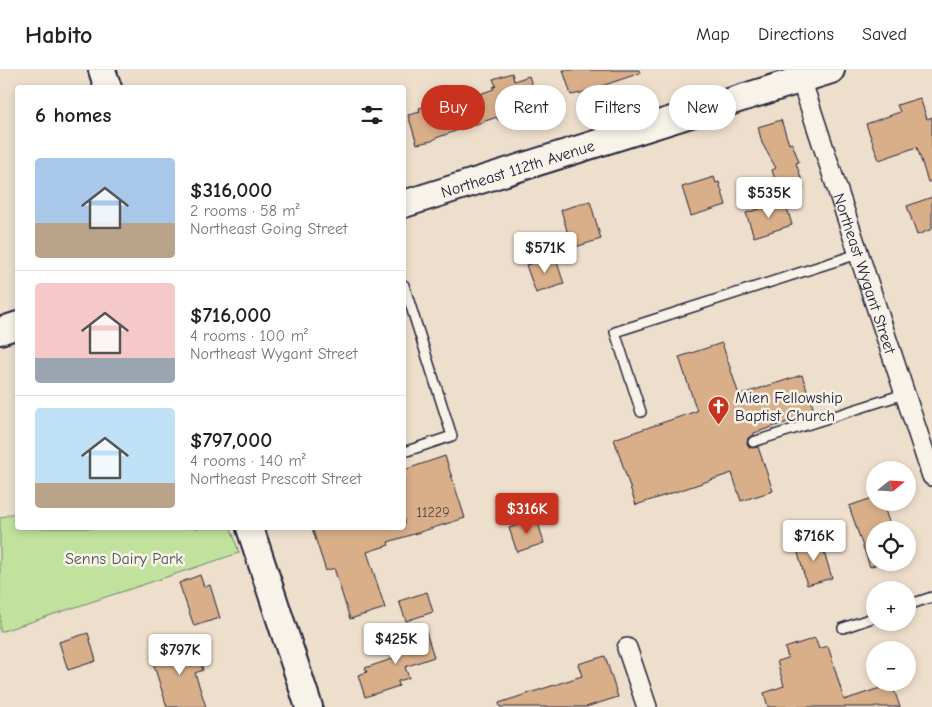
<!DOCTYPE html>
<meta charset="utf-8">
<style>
:root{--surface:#fff;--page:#f2f2f2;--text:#222;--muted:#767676;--line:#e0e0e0;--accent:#c8321e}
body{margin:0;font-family:"Comic Neue",sans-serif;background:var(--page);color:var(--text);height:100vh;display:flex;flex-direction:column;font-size:19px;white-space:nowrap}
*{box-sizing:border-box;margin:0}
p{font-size:16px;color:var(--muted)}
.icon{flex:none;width:28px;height:28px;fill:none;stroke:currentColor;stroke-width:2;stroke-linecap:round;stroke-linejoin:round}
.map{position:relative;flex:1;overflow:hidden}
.details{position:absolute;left:15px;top:15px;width:391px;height:445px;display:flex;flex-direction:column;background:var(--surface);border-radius:5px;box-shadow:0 2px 8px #0003}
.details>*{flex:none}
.banner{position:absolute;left:421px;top:15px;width:435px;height:45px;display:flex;gap:10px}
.needle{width:32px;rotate:72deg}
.tools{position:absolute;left:866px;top:391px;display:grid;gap:10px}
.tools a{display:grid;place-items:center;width:50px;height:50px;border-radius:50%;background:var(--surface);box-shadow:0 2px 8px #0003;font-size:25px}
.price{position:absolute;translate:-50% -42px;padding:0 11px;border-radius:5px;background:#fff;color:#222;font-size:16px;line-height:32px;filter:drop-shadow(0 1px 2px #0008)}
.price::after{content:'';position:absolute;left:50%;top:30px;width:15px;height:11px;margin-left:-8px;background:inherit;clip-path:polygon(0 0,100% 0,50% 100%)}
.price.on{background:var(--accent);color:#fff}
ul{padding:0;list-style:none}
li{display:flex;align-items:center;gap:15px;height:125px;padding:0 20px}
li+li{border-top:1px solid var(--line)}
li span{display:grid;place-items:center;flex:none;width:140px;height:100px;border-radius:5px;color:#555}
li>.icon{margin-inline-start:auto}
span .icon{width:60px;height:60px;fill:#fffc;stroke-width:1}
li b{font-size:21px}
h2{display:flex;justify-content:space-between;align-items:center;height:60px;padding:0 20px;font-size:21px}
.chip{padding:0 18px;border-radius:22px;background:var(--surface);box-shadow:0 2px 8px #0003;font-size:18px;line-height:45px}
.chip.on{background:var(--accent);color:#fff}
header{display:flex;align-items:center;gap:30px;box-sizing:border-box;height:70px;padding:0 25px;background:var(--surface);border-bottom:1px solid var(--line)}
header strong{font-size:24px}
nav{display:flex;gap:28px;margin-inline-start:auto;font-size:18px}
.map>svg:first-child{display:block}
</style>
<header>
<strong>Habito</strong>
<nav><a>Map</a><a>Directions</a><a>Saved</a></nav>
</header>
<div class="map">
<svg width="932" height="637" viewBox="0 0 932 637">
<rect width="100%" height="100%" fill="#eedfcc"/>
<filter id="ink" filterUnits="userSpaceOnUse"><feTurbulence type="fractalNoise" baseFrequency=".02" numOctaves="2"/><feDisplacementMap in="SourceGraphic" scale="10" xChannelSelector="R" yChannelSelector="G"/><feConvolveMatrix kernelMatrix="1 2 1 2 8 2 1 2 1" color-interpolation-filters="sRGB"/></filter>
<g filter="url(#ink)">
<!-- green -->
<path fill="#c0e29c" stroke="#71826c" d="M17 442 18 458H231L239 483 0 562V448Z"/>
<!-- building -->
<path fill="#d9af8a" stroke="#22223b" d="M563 0H639L640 3 581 23 571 25Z
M512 3 514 11 529 6 539 37 498 50 497 47 450 63 436 68 432 71 417 74 408 45 420 42 419 38 456 29 457 32 494 19 493 17 496 16 493 9Z
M920 28 927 49 932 47V111L928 112 917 77 879 90 866 54 900 42 897 35Z
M781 50 789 74 792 73 799 92 796 93 804 117 780 125 772 100 776 98 762 73 758 57Z
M714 107 716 113 719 112 726 135 691 146 682 117Z
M932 127V159L917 165 907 136Z
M590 131 601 169 572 178 561 140Z
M785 131 792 155 754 167 746 143Z
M555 186 564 214 536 223 526 195Z
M722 273 739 325 802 305 815 343 754 363V365L748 368 747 373 749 377 752 378 758 377 773 421 741 431 732 403 636 435 614 369 697 341 679 287Z
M445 386 465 448 388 472 389 475 367 482 385 538 350 549 334 498 326 501 312 458H404V400Z
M875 427V432H882L892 460H875V492H882L870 497 849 436Z
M537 449 544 473 517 482 509 458Z
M820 469 832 508 807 515 796 476Z
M200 505 204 517 210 515 220 548 194 556 179 513Z
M427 522 433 542 406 551 399 531Z
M426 562 434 587 405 597 409 608 398 611 399 616 365 627 358 605 367 602 365 598 395 588 391 574Z
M88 563 96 591 68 600 59 572Z
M815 568 819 579 828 576 844 630 892 614 900 637H768L764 623 784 616 777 591 788 588 785 578Z
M194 572 203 600 195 603 206 637H167L151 586Z
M605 586 618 627 586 637H500L499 633 582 606 578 594Z"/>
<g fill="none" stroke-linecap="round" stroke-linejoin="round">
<defs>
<path id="lane" d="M404 215 452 366 404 382
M641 342 615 262 858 184
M753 372 904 324
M908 535 932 527
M843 558 875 547"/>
<g id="street">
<path id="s1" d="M798 0 932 406"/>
<path d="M627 578 647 637"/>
</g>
<g id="secondary">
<path d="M102 0 108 18"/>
<path id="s2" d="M404 134 831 0"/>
<path d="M0 261 18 255"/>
<path d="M250 458 309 637"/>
</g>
</defs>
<!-- lane casing -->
<use href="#lane" stroke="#22223b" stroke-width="12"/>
<!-- street casing -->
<use href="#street" stroke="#22223b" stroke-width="22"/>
<!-- secondary casing -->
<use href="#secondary" stroke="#22223b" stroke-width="30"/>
<!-- lane -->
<use href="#lane" stroke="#f7f3e8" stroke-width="9"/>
<!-- street -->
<use href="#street" stroke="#f7f3e8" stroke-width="19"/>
<!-- secondary -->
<use href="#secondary" stroke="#f7f3e8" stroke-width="26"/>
</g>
</g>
<!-- icons -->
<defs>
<symbol id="church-pin" viewBox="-11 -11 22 30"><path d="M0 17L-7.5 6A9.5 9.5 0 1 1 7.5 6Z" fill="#c8321e" stroke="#f7f3e8"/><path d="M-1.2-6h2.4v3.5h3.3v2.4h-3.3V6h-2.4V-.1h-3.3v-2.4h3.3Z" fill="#fff"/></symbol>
</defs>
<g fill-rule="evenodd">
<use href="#church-pin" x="706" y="324" width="25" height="34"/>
</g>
<g text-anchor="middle" stroke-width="5" stroke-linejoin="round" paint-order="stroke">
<!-- number labels -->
<g font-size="14" fill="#50454f">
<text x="433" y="447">11229</text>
</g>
<!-- street labels -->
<g font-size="16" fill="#22223b" stroke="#f7f3e8">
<text dy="6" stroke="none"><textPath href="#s2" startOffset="119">Northeast 112th Avenue</textPath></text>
<text dy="6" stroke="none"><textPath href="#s1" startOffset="214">Northeast Wygant Street</textPath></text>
</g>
<!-- poi labels -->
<g font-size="16" fill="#22223b" stroke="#f7f3e8" text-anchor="start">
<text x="735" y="333">Mien Fellowship<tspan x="735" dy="18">Baptist Church</tspan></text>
</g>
<!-- park labels -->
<g font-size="16" fill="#4a5253" stroke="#f7f3e8">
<text x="124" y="494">Senns Dairy Park</text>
</g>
</g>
</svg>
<div class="tools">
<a><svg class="needle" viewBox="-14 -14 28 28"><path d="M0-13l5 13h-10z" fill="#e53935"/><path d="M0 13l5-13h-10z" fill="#767676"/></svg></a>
<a><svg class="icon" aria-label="locate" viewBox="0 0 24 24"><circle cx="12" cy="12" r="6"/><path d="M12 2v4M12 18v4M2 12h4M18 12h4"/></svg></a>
<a>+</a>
<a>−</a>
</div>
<b class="price" style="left:769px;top:149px">$535K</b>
<b class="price" style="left:545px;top:204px">$571K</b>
<b class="price on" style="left:527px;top:465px">$316K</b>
<b class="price" style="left:814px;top:492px">$716K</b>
<b class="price" style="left:396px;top:595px">$425K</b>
<b class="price" style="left:180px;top:606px">$797K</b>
<div class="banner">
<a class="chip on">Buy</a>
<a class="chip">Rent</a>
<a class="chip">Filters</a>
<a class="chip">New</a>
</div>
<section class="details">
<h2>6 homes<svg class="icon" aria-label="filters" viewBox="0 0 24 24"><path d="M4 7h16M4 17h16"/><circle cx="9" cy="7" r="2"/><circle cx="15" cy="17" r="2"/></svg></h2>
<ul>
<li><span style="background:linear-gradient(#a9c7e8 65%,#b9a48a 0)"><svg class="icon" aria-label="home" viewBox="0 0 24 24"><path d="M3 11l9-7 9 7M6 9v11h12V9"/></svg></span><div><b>$316,000</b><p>2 rooms · 58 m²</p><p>Northeast Going Street</p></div></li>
<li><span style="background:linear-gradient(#f6c9c9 75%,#9aa5b1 0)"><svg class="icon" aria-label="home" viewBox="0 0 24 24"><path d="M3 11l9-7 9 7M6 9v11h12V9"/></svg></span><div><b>$716,000</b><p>4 rooms · 100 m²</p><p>Northeast Wygant Street</p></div></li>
<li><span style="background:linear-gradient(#bfe0f5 75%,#b9a48a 0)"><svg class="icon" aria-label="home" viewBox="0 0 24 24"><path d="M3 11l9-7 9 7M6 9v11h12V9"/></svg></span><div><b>$797,000</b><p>4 rooms · 140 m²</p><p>Northeast Prescott Street</p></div></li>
</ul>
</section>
</div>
